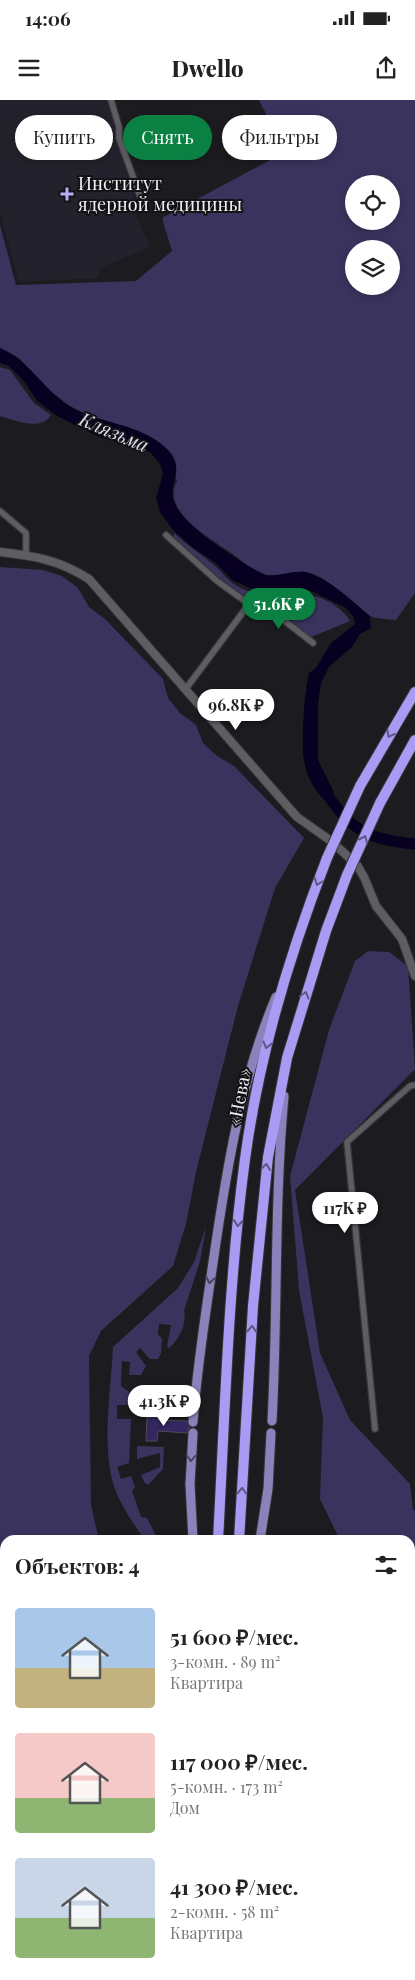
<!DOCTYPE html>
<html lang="ru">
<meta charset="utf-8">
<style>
:root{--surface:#fff;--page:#f6f6f6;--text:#222;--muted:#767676;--accent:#0b8043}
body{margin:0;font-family:"Playfair Display",serif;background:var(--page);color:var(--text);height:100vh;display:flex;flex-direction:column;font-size:19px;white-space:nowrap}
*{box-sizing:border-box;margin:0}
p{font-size:16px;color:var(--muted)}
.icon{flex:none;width:28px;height:28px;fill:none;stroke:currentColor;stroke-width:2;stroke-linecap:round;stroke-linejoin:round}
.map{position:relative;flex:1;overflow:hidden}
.drawer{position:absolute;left:0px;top:1435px;width:415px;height:445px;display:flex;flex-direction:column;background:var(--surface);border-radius:15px 15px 0 0;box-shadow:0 2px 8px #0003}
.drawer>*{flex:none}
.hud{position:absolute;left:15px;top:15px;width:385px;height:45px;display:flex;gap:10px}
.tools{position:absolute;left:345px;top:75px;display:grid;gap:10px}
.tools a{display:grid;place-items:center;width:55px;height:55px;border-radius:50%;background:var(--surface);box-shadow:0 2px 8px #0003;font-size:25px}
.price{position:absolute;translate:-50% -42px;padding:0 11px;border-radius:18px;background:#fff;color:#222;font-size:16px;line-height:32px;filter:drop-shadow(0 1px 2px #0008)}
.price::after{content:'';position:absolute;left:50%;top:30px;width:15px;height:11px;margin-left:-8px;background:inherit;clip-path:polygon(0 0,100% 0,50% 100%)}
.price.current{background:var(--accent);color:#fff}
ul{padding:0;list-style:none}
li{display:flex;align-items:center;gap:15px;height:125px;padding:0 15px}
li span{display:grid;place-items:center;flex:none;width:140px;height:100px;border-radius:5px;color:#555}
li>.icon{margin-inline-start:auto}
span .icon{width:60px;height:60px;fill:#fffc;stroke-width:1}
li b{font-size:21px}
h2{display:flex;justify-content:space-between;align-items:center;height:60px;padding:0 15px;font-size:21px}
.pill{padding:0 18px;border-radius:22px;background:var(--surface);box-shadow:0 2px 8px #0003;font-size:18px;line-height:45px}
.pill.current{background:var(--accent);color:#fff}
.status{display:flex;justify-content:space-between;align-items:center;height:35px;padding:0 25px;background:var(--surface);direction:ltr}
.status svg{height:14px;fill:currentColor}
header{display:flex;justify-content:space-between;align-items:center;height:65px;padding:0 15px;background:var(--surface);font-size:22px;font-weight:800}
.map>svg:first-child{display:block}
</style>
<div class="status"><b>14:06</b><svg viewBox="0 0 49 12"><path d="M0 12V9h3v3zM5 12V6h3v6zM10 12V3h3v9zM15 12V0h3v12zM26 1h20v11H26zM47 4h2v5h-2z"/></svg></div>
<header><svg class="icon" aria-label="menu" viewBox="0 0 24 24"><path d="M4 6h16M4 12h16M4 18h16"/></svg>Dwello<svg class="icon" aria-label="share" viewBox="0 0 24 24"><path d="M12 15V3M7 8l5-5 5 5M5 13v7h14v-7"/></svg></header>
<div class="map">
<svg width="415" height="1880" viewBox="0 0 415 1880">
<rect width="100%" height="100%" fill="#1c1b1f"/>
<!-- built -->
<path fill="#23222c" d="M0 0H109L116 26 117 42 136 90 133 97 140 104 135 113 150 147 100 168 98 178 19 182 0 112Z
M0 1823 5 1843V1875H13L14 1880H0Z"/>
<!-- green -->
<path fill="#3a335e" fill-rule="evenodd" d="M259 0H415V493L396 520C388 519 376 519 370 516 352 506 329 476 307 472 294 470 278 478 265 475 251 472 244 462 234 455 212 439 160 412 177 381L166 348 128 327 98 320 70 306 47 289 19 258 0 248V125L16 185 136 181 172 151 162 118 285 52ZM354 84H391V121H354ZM354 149H391V186H354Z
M0 267 10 270 34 303 51 315C40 332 15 320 0 316Z
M174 433C187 445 201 454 214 465 220 470 225 477 231 482 248 495 271 496 291 492 300 498 304 495 314 496 328 499 344 510 350 521L309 538 267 505 250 501 208 472 174 440Z
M0 467 43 470 62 476 78 488 89 507 105 519 163 579 168 598 180 613 196 625 203 643 217 656 234 666 304 738 275 788 238 906 196 1072 186 1124 173 1166 101 1231 89 1256 91 1405 99 1440H5V1650H0Z
M368 851 389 852 408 866 415 969 295 1090 320 1253 350 1320 410 1384 413 1410H415V1472L410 1470V1440H340L320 1399 323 1318 299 1190 290 1076 329 930 355 861Z
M206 1127 200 1161 184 1211C187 1225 179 1239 169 1248L167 1246 171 1225 159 1224 158 1234 162 1239 161 1253 158 1259H150L140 1248 136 1252 146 1266 141 1275H129L130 1262 122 1261 121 1286 132 1294 131 1305H117V1319H131L129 1363 117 1367 121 1379 131 1376 135 1387 132 1391 141 1417 147 1418 155 1434 166 1440H145C133 1424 114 1395 111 1375 103 1334 111 1288 113 1247L178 1188 194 1162Z
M137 1346 164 1347 163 1369 148 1385 144 1382 141 1375 160 1367V1353L137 1359Z
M410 1527 415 1531V1620L410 1632Z
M94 1875H174V1880H95Z"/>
<!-- water -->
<path fill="#070021" d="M0 248C29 260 43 289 69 306 99 324 140 323 166 348 188 369 167 383 174 401 178 414 193 426 203 435 212 442 258 474 267 475 280 477 296 469 308 473 331 480 352 501 370 516L371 528 360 534 352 547 329 567 321 583 318 604V660L334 692 327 703C303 678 302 660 303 628 304 608 305 592 309 573L316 568 331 543 355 524 354 518 346 508 309 490 295 489 278 493 250 488 232 480 216 463 193 448 173 430 160 412 156 398 163 374 160 364 150 352 97 336 57 316 37 301 24 281 9 266 0 263Z"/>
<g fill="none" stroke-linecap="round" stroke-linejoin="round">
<!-- river -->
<path stroke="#070021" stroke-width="11" d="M322 687C350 729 364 739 415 744"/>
</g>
<!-- building -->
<path fill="#332662" stroke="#4e4e53" d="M147 1317H158V1320L187 1321 190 1327 187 1333 158 1331 157 1341H146Z"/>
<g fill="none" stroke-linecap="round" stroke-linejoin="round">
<defs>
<path id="street" d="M111 0 119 27V38L140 96
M0 411 26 433V455
M166 435 217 481 249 504 185 590
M249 504H263L313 543
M375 1329 347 1042 410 986 415 985
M0 1797 5 1798
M53 1875V1880"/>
<path id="secondary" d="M0 452C35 456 59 460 89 479L297 717 331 741 357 765 364 777 376 806 402 839 415 876
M0 1779 5 1778
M66 1875V1880"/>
<path id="primary" d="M272 1321C278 1212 274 1104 284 996
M193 1322C197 1266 206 1211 214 1156 227 1067 241 980 276 897
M193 1440 190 1384 193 1333
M260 1440 268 1389 271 1333
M410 1491 415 1495
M410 1520 415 1524
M410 1646 415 1638
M0 1765 5 1764
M0 1793 5 1792
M264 1875 271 1880
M340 1880 347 1875"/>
<path id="highway" d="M360 686 415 592
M380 703 415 640
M218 1440C225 1313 228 1185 245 1059 259 955 289 855 327 758
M239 1440 253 1206 268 1057 287 958 326 831 347 775
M410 1672 415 1671
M410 1689 415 1688
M194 1880 195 1875
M217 1880V1875"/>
</defs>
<!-- street casing -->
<use href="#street" stroke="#363538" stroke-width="8"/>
<!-- secondary casing -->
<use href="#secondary" stroke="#363538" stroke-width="10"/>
<!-- primary casing -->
<use href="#primary" stroke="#363538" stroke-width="11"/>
<!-- highway casing -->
<use href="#highway" stroke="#363538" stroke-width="12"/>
<!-- street -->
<use href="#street" stroke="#5d5d62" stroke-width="5.5"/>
<!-- secondary -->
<use href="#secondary" stroke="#5d5d62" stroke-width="8"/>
<!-- primary -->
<use href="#primary" stroke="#8a82ba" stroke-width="9"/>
<!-- highway -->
<use href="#highway" stroke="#a89bf4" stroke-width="10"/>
<defs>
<path id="highway-bridge" d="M327 758 360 686
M347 775 380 703"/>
</defs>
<!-- highway-bridge casing -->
<use href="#highway-bridge" stroke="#363538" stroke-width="12" stroke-linecap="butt"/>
<!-- highway-bridge -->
<use href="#highway-bridge" stroke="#a89bf4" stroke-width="10"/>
</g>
<!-- one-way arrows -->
<defs><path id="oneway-chevron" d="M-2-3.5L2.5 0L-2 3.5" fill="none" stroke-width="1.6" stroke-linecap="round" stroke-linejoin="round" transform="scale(1.25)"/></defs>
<g stroke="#5e5685">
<use href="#oneway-chevron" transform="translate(390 634) rotate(119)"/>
<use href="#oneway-chevron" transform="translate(364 739) rotate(-66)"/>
<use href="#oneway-chevron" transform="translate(318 782) rotate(111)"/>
<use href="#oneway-chevron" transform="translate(305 895) rotate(-74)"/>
<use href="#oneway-chevron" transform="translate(267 945) rotate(104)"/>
<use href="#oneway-chevron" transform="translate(266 1067) rotate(-84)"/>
<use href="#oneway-chevron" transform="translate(238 1123) rotate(96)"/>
<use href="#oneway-chevron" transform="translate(252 1229) rotate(-87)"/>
<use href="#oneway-chevron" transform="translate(242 1391) rotate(-87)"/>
</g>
<g stroke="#494460">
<use href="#oneway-chevron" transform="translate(210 1180) rotate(99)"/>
<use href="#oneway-chevron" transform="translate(191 1358) rotate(93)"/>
</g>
<!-- markers -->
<path fill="#b6acf8" stroke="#131216" stroke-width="2" d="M64.5 86.5h5v5h5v5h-5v5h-5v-5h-5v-5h5z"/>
<g text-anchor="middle" stroke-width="4" stroke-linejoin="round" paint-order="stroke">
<!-- poi labels -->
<g font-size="18" fill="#f1f1f3" stroke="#131216" text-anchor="start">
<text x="78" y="90">Институт<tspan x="78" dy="21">ядерной медицины</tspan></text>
</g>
<!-- street labels -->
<g font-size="18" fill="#f1f1f3" stroke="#131216">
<text transform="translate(240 997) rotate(-79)" y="6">«Нева»</text>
</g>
<!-- water labels -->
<g font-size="19" font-style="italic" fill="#e0def1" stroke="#131216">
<text transform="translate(114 332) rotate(23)" y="7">Клязьма</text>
</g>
</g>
</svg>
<div class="tools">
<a><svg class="icon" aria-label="locate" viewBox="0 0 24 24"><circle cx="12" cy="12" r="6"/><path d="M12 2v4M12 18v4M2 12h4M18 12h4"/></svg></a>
<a><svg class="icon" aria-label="layers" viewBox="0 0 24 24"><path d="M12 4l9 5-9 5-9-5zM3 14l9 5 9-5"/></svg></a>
</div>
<b class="price current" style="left:279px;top:530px">51.6K ₽</b>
<b class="price" style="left:236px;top:631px">96.8K ₽</b>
<b class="price" style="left:345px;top:1134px">117K ₽</b>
<b class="price" style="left:164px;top:1327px">41.3K ₽</b>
<div class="hud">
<a class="pill">Купить</a>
<a class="pill current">Снять</a>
<a class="pill">Фильтры</a>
</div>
<section class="drawer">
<h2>Объектов: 4<svg class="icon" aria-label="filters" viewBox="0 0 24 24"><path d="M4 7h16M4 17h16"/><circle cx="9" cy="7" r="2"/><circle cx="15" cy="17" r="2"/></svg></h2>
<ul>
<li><span style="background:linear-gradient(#a9c7e8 60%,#c2b280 0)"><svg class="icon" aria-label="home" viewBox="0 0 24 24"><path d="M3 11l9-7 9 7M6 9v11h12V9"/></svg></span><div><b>51 600 ₽/мес.</b><p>3-комн. · 89 m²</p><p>Квартира</p></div></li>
<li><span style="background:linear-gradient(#f6c9c9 65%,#8fb573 0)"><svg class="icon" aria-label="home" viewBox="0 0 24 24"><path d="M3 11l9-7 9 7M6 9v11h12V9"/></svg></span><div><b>117 000 ₽/мес.</b><p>5-комн. · 173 m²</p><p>Дом</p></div></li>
<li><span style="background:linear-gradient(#c9d6e8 60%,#8fb573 0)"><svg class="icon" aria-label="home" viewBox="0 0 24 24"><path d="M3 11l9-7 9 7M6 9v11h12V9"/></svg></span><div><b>41 300 ₽/мес.</b><p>2-комн. · 58 m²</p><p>Квартира</p></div></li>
</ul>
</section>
</div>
